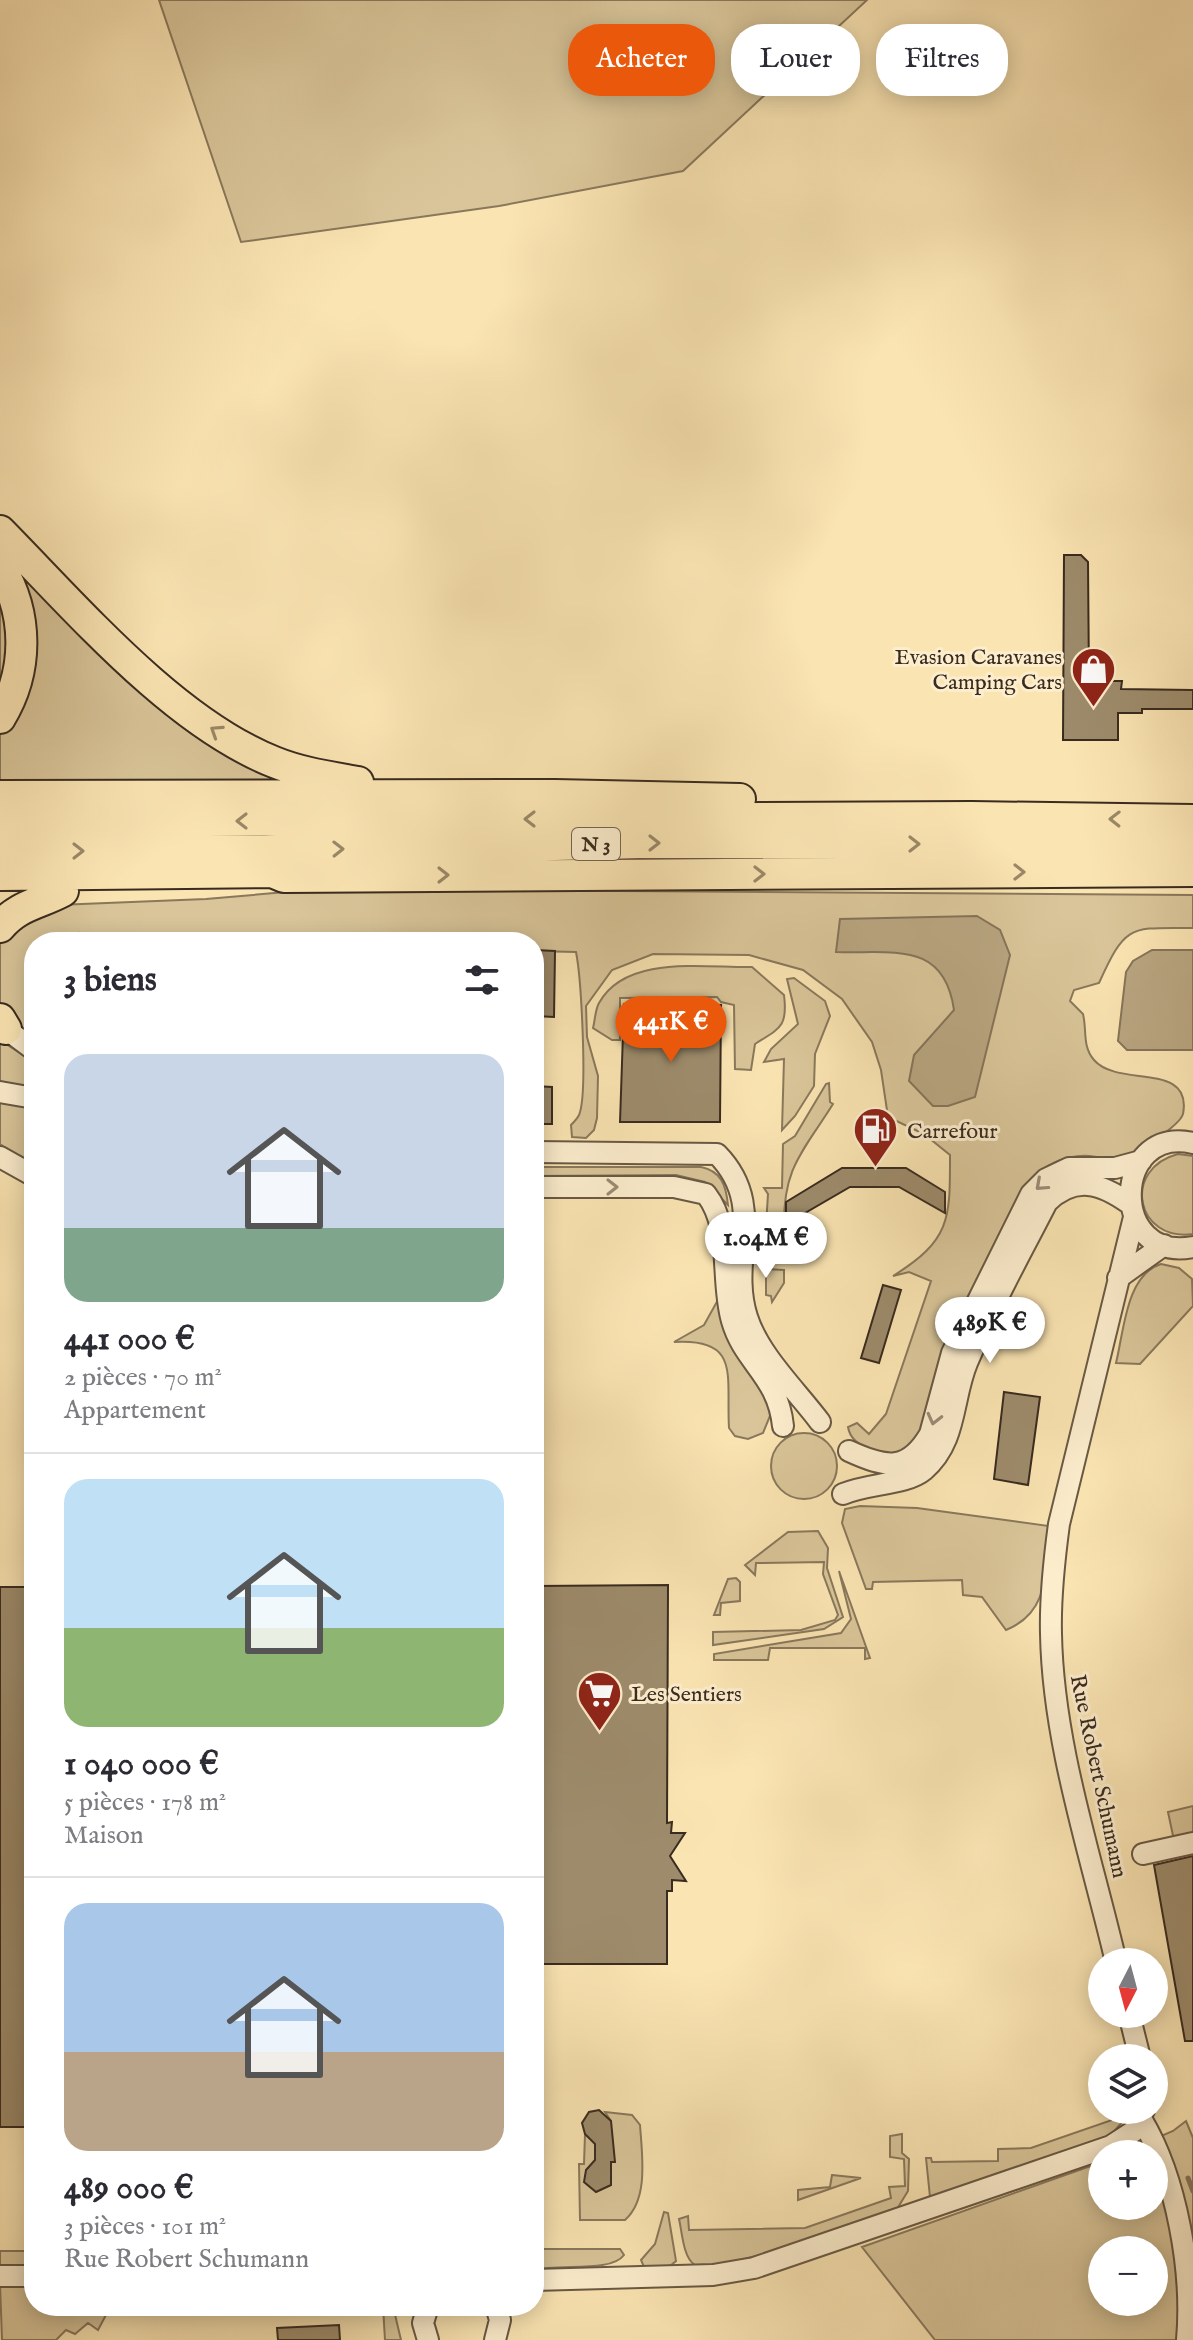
<!DOCTYPE html>
<html lang="fr">
<meta charset="utf-8">
<style>
:root{--surface:#fff;--page:#f7f7f7;--text:#2b2b33;--muted:#7c7c81;--line:#e1e1e2;--accent:#ea580c}
body{margin:0;font-family:"IM FELL English",serif;background:var(--page);color:var(--text);height:100vh;display:flex;flex-direction:column;font-size:30px;white-space:nowrap}
*{box-sizing:border-box;margin:0}
p{font-size:26px;color:var(--muted)}
.icon{flex:none;width:44px;height:44px;fill:none;stroke:currentColor;stroke-width:2;stroke-linecap:round;stroke-linejoin:round}
.map{position:relative;flex:1;overflow:hidden}
.details{position:absolute;left:24px;top:932px;width:520px;height:1384px;display:flex;flex-direction:column;background:var(--surface);border-radius:32px;box-shadow:0 4px 20px #0003}
.details>*{flex:none}
.guide{position:absolute;left:568px;top:24px;width:504px;height:72px;display:flex;gap:16px}
.needle{width:52px;rotate:186deg}
.tools{position:absolute;left:1088px;top:1948px;display:grid;gap:16px}
.tools a{display:grid;place-items:center;width:80px;height:80px;border-radius:50%;background:var(--surface);box-shadow:0 4px 20px #0003;font-size:40px}
.price{position:absolute;translate:-50% -68px;padding:0 18px;border-radius:28px;background:#fff;color:#222;font-size:26px;line-height:52px;filter:drop-shadow(0 2px 4px #0008)}
.price::after{content:'';position:absolute;left:50%;top:48px;width:24px;height:18px;margin-left:-12px;background:inherit;clip-path:polygon(0 0,100% 0,50% 100%)}
.price.current{background:var(--accent);color:#fff}
ul{padding:0;list-style:none}
li{display:grid;align-content:center;gap:16px;height:424px;padding:0 40px}
li+li{border-top:2px solid var(--line)}
li span{display:grid;place-items:center;height:248px;border-radius:24px;color:#555}
li>.icon{margin-inline-start:auto}
span .icon{width:144px;height:144px;fill:#fffc;stroke-width:1}
li b{font-size:34px}
h2{display:flex;justify-content:space-between;align-items:center;height:96px;padding:0 40px;font-size:34px}
.chip{padding:0 28px;border-radius:32px;background:var(--surface);box-shadow:0 4px 20px #0003;font-size:28px;line-height:72px}
.chip.current{background:var(--accent);color:#fff}
.map>svg:first-child{display:block}
</style>
<div class="map">
<svg width="1193" height="2340" viewBox="0 0 1193 2340">
<rect width="100%" height="100%" fill="#fae4b2"/>
<filter id="stains"><feTurbulence type="fractalNoise" baseFrequency=".0025" numOctaves="4"/><feColorMatrix values="0 0 0 0 .2 0 0 0 0 .09 0 0 0 0 .02 0 0 0 .5 -.17"/></filter>
<radialGradient id="worn" r=".72"><stop offset=".6" stop-color="#630" stop-opacity="0"/><stop offset="1" stop-color="#630" stop-opacity=".3"/></radialGradient>
<!-- green -->
<path fill="#d9c599" stroke="#89785c" stroke-width="2" fill-rule="evenodd" d="M159 0H867L683 171 499 206 241 242Z
M14 568 307 786 0 784V733L12 717Z
M0 587 12 626 0 694Z
M321 889 1193 895V928C1130 928 1126 923 1099 983L1074 990 1070 1001 1083 1014C1087 1030 1082 1046 1094 1060 1118 1088 1193 1061 1183 1114 1179 1127 1133 1155 1120 1158 1110 1160 1099 1157 1090 1156 1066 1154 1040 1166 1026 1185 1012 1204 1004 1230 993 1250 976 1286 954 1322 940 1360 931 1383 933 1421 916 1441 903 1454 889 1457 872 1450 860 1446 850 1440 848 1427L857 1423 869 1434 886 1414 931 1281 909 1272 893 1276C951 1240 950 1219 950 1155L924 1134 888 1117 881 1070 872 1042 842 999 803 970 749 955 653 954 612 970 586 1006 587 1037 598 1076 597 1118 594 1130 586 1138 572 1137 571 1125C574 1122 577 1119 579 1115 588 1094 581 977 576 952L534 951V942H85L79 933 68 941 57 935 47 942H34V1044L11 1023 0 1003V944L11 928 57 905 206 899Z
M752 967 784 995C788 1027 780 1028 755 1044L751 1070 735 1069 734 1005 721 1002 717 997 620 998V1040H612L593 1028C595 1021 595 1010 599 1003 626 954 705 968 752 967Z
M794 978 825 1001 830 1016 815 1054 814 1086 795 1116 782 1130 784 1059 764 1062 771 1049 798 1024 787 979Z
M0 1040 34 1062V1088L0 1082Z
M829 1083 830 1102 833 1104C803 1152 783 1167 784 1227L766 1226 768 1194 764 1188H782L783 1144 795 1136 826 1084Z
M0 1101 34 1109V1166L0 1144Z
M1178 1154 1193 1156V1234C1136 1242 1121 1169 1178 1154Z
M534 1167H701C721 1171 726 1185 728 1205L705 1182 676 1175 534 1176Z
M1161 1264 1179 1268 1192 1279 1193 1306 1140 1364 1116 1363C1124 1331 1126 1275 1161 1264Z
M766 1269 784 1270V1283L772 1302 771 1296 766 1295Z
M719 1298 770 1390 772 1411 763 1433 748 1439 735 1436 729 1428C726 1375 741 1338 674 1342L704 1325Z
M771 1466a33 33 0 1 1 66 0a33 33 0 1 1-66 0Z
M860 1506 917 1508 1049 1526C1044 1569 1052 1611 1006 1630L982 1597 963 1595 962 1580 873 1582 872 1589H866L842 1523 845 1509Z
M818 1531 828 1548 827 1568 843 1617 824 1629 713 1645V1632L801 1630 835 1620 838 1615 823 1574 824 1562 756 1563 755 1575 745 1565 788 1532Z
M839 1571 870 1658 865 1659V1648H770L768 1660H714V1654L841 1633 851 1619Z
M736 1578 740 1582V1601L721 1603 720 1615H714L728 1579Z
M1193 1806V1841L1175 1845 1168 1812Z
M1125 2110H1133L1110 2136 930 2197 926 2158H931L932 2162 998 2161V2149L1031 2148 1118 2118Z
M605 2112 632 2115 640 2125C642 2155 649 2199 625 2220H580L579 2164H584L585 2134 591 2139 607 2135 611 2121Z
M1186 2121 1193 2138V2340H935L862 2247 1102 2162V2206H1154V2154H1120L1173 2131ZM1102 2250H1154V2302H1102Z
M902 2134V2153L909 2159 908 2191 897 2209C868 2219 715 2276 695 2265 683 2258 682 2231 679 2219L688 2216 689 2230 805 2228 891 2198 889 2187 905 2186 904 2159 890 2157V2136Z
M832 2175 861 2178 798 2200V2190L830 2187Z
M664 2212 668 2213 676 2261 670 2266 644 2267 641 2260 655 2244Z
M534 2249H620L624 2255C611 2273 559 2263 534 2270Z
M0 2251H34V2269H0Z
M34 2283V2306H224L216 2312 107 2313 98 2330 88 2323 75 2334 66 2330 56 2340H2L0 2284Z
M383 2306H393L401 2340H385Z"/>
<!-- water -->
<path fill="#b8a580" stroke="#857459" stroke-width="2" d="M977 916 1000 930 1010 955 975 1097 948 1106H933L909 1081 914 1055 954 1010C944 940 893 954 836 952L840 919Z
M1152 950H1193V1050H1127L1118 1041 1126 972 1133 961Z"/>
<g fill="none" stroke-linecap="round" stroke-linejoin="round">
<!-- stream -->
<path stroke="#857459" stroke-width="5" d="M1188 2178 1193 2191"/>
</g>
<!-- building -->
<path fill="#9d8b6b" stroke="#392b1f" stroke-width="2" d="M1064 555H1081L1088 562 1089 681H1122L1121 689 1193 690V709H1142V713H1118V740H1063Z
M535 950 555 951 554 1017 535 1016Z
M624 1004 721 1005 720 1122H620Z
M534 1086 552 1087V1124H534Z
M842 1168H906L945 1192V1213L899 1187H850L786 1224V1202Z
M883 1285 901 1290 879 1363 861 1358Z
M1004 1392 1040 1397 1028 1485 994 1479Z
M668 1585 667 1823 672 1822 671 1833H685L670 1856 686 1881 672 1880V1891H667V1964H534V1586Z
M0 1587H34V2127H0Z
M1193 1856V2041H1185L1154 1865Z
M599 2110 611 2121 615 2162H611V2185L596 2192 584 2182 586 2170 595 2160V2144L585 2134 582 2123 589 2112Z
M339 2325 340 2340H278L277 2328Z"/>
<g fill="none" stroke-linecap="round" stroke-linejoin="round">
<defs>
<path id="minor" d="M0 1029H6L34 1050
M0 1092 34 1098
M1193 1143C1111 1125 1109 1263 1193 1247
M534 1152 717 1154C768 1206 728 1258 747 1317 759 1355 796 1390 820 1422
M0 1157 34 1176
M534 1187H674L706 1194C733 1229 720 1280 732 1321 744 1363 778 1376 783 1426
M1118 1278 1164 1245
M849 1451C886 1468 908 1472 930 1434L952 1353 1031 1194 1046 1179 1069 1168H1115L1141 1161
M843 1494C869 1483 906 1485 924 1470 957 1442 952 1399 967 1363 990 1308 1020 1255 1047 1202 1075 1175 1101 1183 1130 1204
M1143 1854 1193 1843
M1116 1962C1091 1855 1053 1744 1051 1634 1050 1597 1054 1561 1059 1524L1134 1217
M1129 2014 1140 2058
M1142 2120C1177 2179 1193 2272 1187 2340
M0 2276H34
M534 2280 713 2275 754 2268 1111 2146 1134 2131 1144 2110
M428 2306 423 2323 428 2340
M495 2340 500 2320 496 2306"/>
<path id="highway" d="M0 531C77 609 173 722 274 762 301 773 330 777 358 782
M0 567C28 613 29 671 0 718
M0 796 555 795 740 799
M0 822 972 817 1193 820
M0 851H264L650 843 1193 845
M0 875 272 872 284 877 1193 871
M0 927C18 905 39 904 63 891
M0 1019 6 1029"/>
</defs>
<!-- minor casing -->
<use href="#minor" stroke="#695944" stroke-width="24"/>
<!-- highway casing -->
<use href="#highway" stroke="#392b1f" stroke-width="34"/>
<!-- minor -->
<use href="#minor" stroke="#fcedcd" stroke-width="20"/>
<!-- highway -->
<use href="#highway" stroke="#fae4b2" stroke-width="30"/>
</g>
<!-- one-way arrows -->
<defs><path id="oneway-chevron" d="M-2-3.5L2.5 0L-2 3.5" fill="none" stroke-width="1.6" stroke-linecap="round" stroke-linejoin="round" transform="scale(2)"/></defs>
<g stroke="#9a8868">
<use href="#oneway-chevron" transform="translate(216 731) rotate(-147)"/>
<use href="#oneway-chevron" transform="translate(530 819) rotate(180)"/>
<use href="#oneway-chevron" transform="translate(1115 819) rotate(-179)"/>
<use href="#oneway-chevron" transform="translate(242 821) rotate(180)"/>
<use href="#oneway-chevron" transform="translate(654 843)"/>
<use href="#oneway-chevron" transform="translate(914 844)"/>
<use href="#oneway-chevron" transform="translate(338 849) rotate(-1)"/>
<use href="#oneway-chevron" transform="translate(78 851)"/>
<use href="#oneway-chevron" transform="translate(1019 872)"/>
<use href="#oneway-chevron" transform="translate(759 874)"/>
<use href="#oneway-chevron" transform="translate(443 875)"/>
</g>
<g stroke="#9a8c76">
<use href="#oneway-chevron" transform="translate(1041 1185) rotate(138)"/>
<use href="#oneway-chevron" transform="translate(612 1187)"/>
<use href="#oneway-chevron" transform="translate(934 1419) rotate(104)"/>
</g>
<!-- icons -->
<defs>
<symbol id="shop-pin" viewBox="-11 -11 22 30"><path d="M0 17L-7.5 6A9.5 9.5 0 1 1 7.5 6Z" fill="#8f2418" stroke="#fcedcd"/><path d="M-5-2.5h2.3a2.7 3.5 0 0 1 5.4 0H5L5.5 6h-11ZM-1.5-2.5h3a1.5 2.3 0 0 0-3 0Z" fill="#fff"/></symbol>
<symbol id="fuel-pin" viewBox="-11 -11 22 30"><path d="M0 17L-7.5 6A9.5 9.5 0 1 1 7.5 6Z" fill="#8f2418" stroke="#fcedcd"/><path d="M-5.5-6h7V0h2V4h1.3V-2.5L3-4.5l.8-.8L6-3V5H2.5V1h-1V6h-7ZM-4.2-4.7v3.2H.2V-4.7Z" fill="#fff"/></symbol>
<symbol id="supermarket-pin" viewBox="-11 -11 22 30"><path d="M0 17L-7.5 6A9.5 9.5 0 1 1 7.5 6Z" fill="#8f2418" stroke="#fcedcd"/><path d="M-6-5.5h2.5l.6 2H6L4.5 2H-2.5L-4.4-4H-6ZM-1.5 3.2a1.3 1.3 0 1 0 .1 0ZM3 3.2a1.3 1.3 0 1 0 .1 0Z" fill="#fff"/></symbol>
</defs>
<g fill-rule="evenodd">
<use href="#shop-pin" x="1068" y="644" width="51" height="69"/>
<use href="#fuel-pin" x="850" y="1104" width="51" height="69"/>
<use href="#supermarket-pin" x="574" y="1668" width="51" height="69"/>
</g>
<g text-anchor="middle" stroke-width="6" stroke-linejoin="round" paint-order="stroke">
<!-- shield labels -->
<rect fill="#fcedcd" stroke="#746553" stroke-width="2" x="572" y="828" width="48" height="32" rx="6"/>
<g font-size="20" font-weight="bold" fill="#392b1f">
<text x="596" y="851">N 3</text>
</g>
<!-- poi labels -->
<g font-size="22" fill="#392b1f" stroke="#fcedcd" text-anchor="start">
<text x="1062" y="664" text-anchor="end">Evasion Caravanes<tspan x="1062" dy="25">Camping Cars</tspan></text>
<text x="907" y="1138">Carrefour</text>
<text x="631" y="1701">Les Sentiers</text>
</g>
<!-- street labels -->
<g font-size="22" fill="#392b1f" stroke="#fcedcd">
<text transform="translate(1100 1776) rotate(78)" y="8">Rue Robert Schumann</text>
</g>
</g>
<rect width="100%" height="100%" filter="url(#stains)"/>
<rect width="100%" height="100%" fill="url(#worn)"/>
</svg>
<div class="tools">
<a><svg class="needle" viewBox="-14 -14 28 28"><path d="M0-13l5 13h-10z" fill="#e53935"/><path d="M0 13l5-13h-10z" fill="#7c7c81"/></svg></a>
<a><svg class="icon" aria-label="layers" viewBox="0 0 24 24"><path d="M12 4l9 5-9 5-9-5zM3 14l9 5 9-5"/></svg></a>
<a>+</a>
<a>−</a>
</div>
<b class="price current" style="left:671px;top:1064px">441K €</b>
<b class="price" style="left:766px;top:1280px">1.04M €</b>
<b class="price" style="left:990px;top:1365px">489K €</b>
<div class="guide">
<a class="chip current">Acheter</a>
<a class="chip">Louer</a>
<a class="chip">Filtres</a>
</div>
<section class="details">
<h2>3 biens<svg class="icon" aria-label="filters" viewBox="0 0 24 24"><path d="M4 7h16M4 17h16"/><circle cx="9" cy="7" r="2"/><circle cx="15" cy="17" r="2"/></svg></h2>
<ul>
<li><span style="background:linear-gradient(#c9d6e8 70%,#7fa58c 0)"><svg class="icon" aria-label="home" viewBox="0 0 24 24"><path d="M3 11l9-7 9 7M6 9v11h12V9"/></svg></span><div><b>441 000 €</b><p>2 pièces · 70 m²</p><p>Appartement</p></div></li>
<li><span style="background:linear-gradient(#bfe0f5 60%,#8fb573 0)"><svg class="icon" aria-label="home" viewBox="0 0 24 24"><path d="M3 11l9-7 9 7M6 9v11h12V9"/></svg></span><div><b>1 040 000 €</b><p>5 pièces · 178 m²</p><p>Maison</p></div></li>
<li><span style="background:linear-gradient(#a9c7e8 60%,#b9a48a 0)"><svg class="icon" aria-label="home" viewBox="0 0 24 24"><path d="M3 11l9-7 9 7M6 9v11h12V9"/></svg></span><div><b>489 000 €</b><p>3 pièces · 101 m²</p><p>Rue Robert Schumann</p></div></li>
</ul>
</section>
</div>
